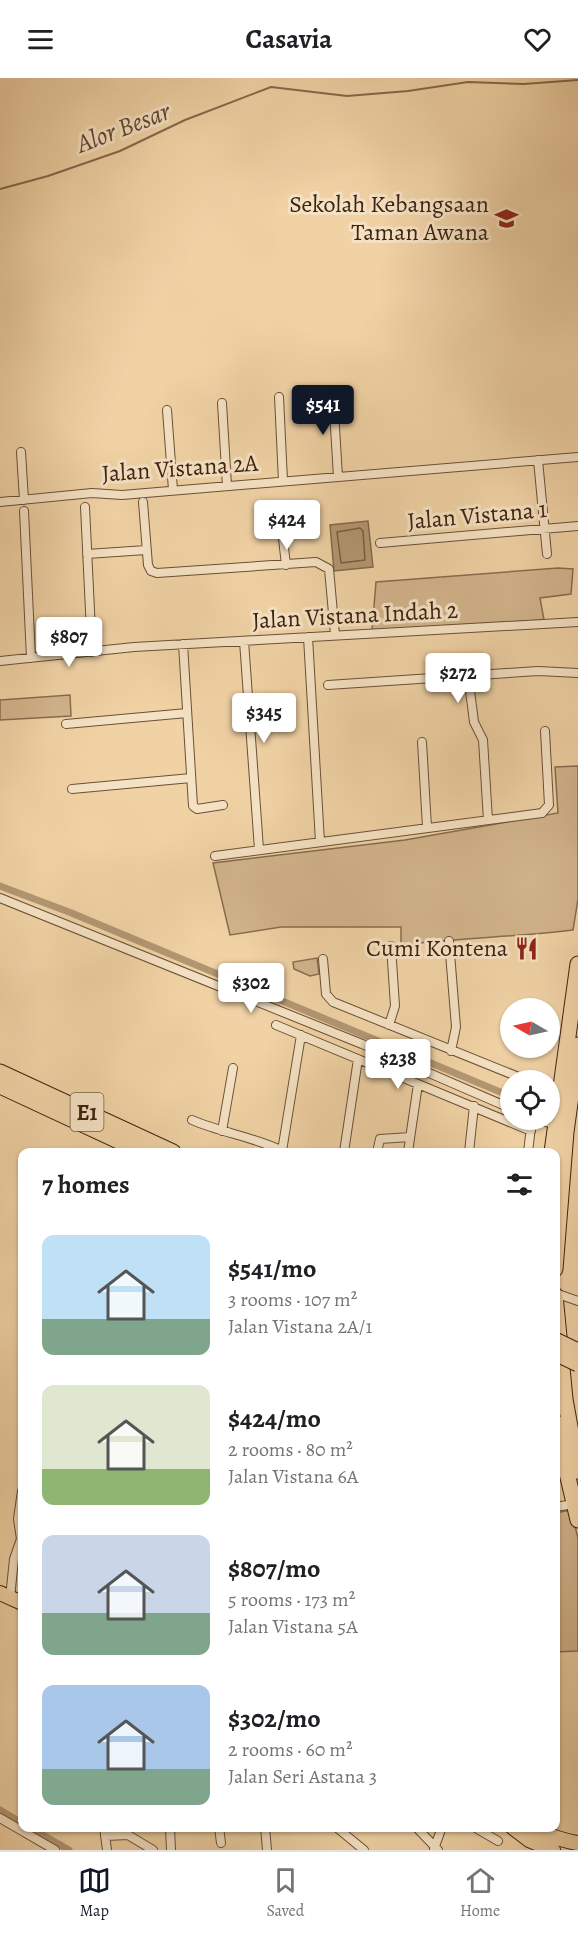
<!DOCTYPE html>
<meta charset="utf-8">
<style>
:root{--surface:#fff;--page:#f6f6f6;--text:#202124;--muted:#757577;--line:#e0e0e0;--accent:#111827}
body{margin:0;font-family:Alegreya,serif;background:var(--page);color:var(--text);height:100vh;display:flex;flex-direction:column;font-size:22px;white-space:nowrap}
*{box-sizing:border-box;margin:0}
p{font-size:20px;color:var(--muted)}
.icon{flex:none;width:33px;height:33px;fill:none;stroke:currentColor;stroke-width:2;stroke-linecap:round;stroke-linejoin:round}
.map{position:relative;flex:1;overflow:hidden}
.panel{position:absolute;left:18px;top:1070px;width:542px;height:684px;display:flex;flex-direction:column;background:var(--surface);border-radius:12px;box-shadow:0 2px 4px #0004}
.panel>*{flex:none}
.needle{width:39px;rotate:279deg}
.controls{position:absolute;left:500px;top:920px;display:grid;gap:12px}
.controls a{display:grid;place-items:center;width:60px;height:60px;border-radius:50%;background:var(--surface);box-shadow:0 2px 4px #0004;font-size:30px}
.price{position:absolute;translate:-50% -51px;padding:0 14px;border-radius:6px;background:#fff;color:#222;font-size:20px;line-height:39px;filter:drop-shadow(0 2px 3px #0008)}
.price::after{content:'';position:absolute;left:50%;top:36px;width:18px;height:14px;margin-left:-9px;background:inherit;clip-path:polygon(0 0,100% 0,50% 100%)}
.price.active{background:var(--accent);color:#fff}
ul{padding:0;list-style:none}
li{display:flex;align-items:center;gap:18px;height:150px;padding:0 24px}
li span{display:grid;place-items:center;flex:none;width:168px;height:120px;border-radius:12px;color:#555}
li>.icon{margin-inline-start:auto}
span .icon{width:72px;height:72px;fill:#fffc;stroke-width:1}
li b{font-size:26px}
h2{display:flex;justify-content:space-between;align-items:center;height:72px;padding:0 24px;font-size:26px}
header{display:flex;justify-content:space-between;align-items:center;height:78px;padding:0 24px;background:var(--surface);font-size:27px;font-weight:600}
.dock{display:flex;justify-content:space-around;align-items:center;height:84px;border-top:2px solid var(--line);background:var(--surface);font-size:16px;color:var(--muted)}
.dock a{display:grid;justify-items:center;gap:3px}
.dock .active{color:var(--accent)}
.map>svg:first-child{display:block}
</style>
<header><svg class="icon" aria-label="menu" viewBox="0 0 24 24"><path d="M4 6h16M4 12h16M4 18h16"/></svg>Casavia<svg class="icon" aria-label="heart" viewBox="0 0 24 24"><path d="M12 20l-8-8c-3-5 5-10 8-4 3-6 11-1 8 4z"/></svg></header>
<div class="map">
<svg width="578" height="1772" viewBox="0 0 578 1772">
<rect width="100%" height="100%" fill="#f0d2a5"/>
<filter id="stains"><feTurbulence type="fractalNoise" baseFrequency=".00333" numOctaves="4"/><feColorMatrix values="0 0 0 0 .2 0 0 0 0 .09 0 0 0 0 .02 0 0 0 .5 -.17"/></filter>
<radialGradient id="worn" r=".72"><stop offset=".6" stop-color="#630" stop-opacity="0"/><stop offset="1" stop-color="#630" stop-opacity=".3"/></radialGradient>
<!-- green -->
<path fill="#d2b48c" stroke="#886c4f" stroke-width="1.5" d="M558 490 573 491 571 516 540 520 544 542 372 552 376 504Z
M70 617 71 638 0 642V622Z
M578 688V821L573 852C515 859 458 860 401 867V849H281L230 857 213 785 405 762 558 735 555 689Z
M317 880 319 896 310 898 294 891 293 884Z
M571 1432 578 1460V1573L555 1574V1435Z"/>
<!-- water -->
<path fill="#b39773" stroke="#84694c" stroke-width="1.5" d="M368 443 373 489 334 493 330 447Z"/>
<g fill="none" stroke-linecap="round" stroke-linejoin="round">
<!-- shore -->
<path stroke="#785e42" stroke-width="1.5" d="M360 450 363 453 365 482 341 485 337 454Z"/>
<!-- stream -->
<path stroke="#84694c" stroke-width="2" d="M0 111 48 98 120 73 185 42 271 9 347 18 408 13 468 4 524 6 578 2"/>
<!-- canal -->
<path stroke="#b39773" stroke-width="7" d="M0 808 69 834 510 1018
M0 1732 22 1745
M29 1749 69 1772"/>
<defs>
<path id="street" d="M333 316 338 399
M279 319 283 403
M222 325 227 408
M167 332 173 412
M21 374 24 422
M538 382 547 476
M0 424 92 415 122 417 578 379
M143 424 148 487 151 493 157 495 316 484 329 491 335 557
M85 429 92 574
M24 433 31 580
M282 452 286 487
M380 465 578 448
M87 476 146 472
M308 559 320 764
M244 563 259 771
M183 566 193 728 197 731 223 727
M0 583 134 569 578 544
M468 597 474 644 483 662 488 742
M328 607 538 593 578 595
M66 646 187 635
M422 664 427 749
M72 711 191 700
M215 778 542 735 549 727 545 653
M0 820 362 966 510 1030
M449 863 456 949 451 973
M323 881 326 916 333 924 526 1002
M276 947 531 1053
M389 947 395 928 391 868
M533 1041 555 1046
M192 1042C222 1055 255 1059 285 1074
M222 1053 233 990
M282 1073 301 957
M344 1074 358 981
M377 1074 380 1061 410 1059
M408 1074 418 1006
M469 1074 474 1028
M528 1074 532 1041
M555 1215 578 1223
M555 1429 574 1426
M10 1520 14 1481 21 1461 18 1441 22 1413
M0 1740 55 1772
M104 1749 107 1772
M170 1749 171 1772
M219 1749 221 1765
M265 1749 267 1772
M336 1749 364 1772
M416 1749 438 1772
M474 1749 498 1763
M105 1758 128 1757 153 1772
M434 1771 442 1749"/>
<path id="primary" d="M0 1515 22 1525
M512 1749 529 1762 553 1772
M523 1754C541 1751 559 1763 578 1765"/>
<path id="highway" d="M0 994 173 1074
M0 1008 142 1074
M552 1074 578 886
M555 1191 566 1054 578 967
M555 1217 565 1321 578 1393
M555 1344 578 1442"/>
</defs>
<!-- street casing -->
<use href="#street" stroke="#6a5037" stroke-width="10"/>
<!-- primary casing -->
<use href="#primary" stroke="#3d2412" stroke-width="16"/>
<!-- highway casing -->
<use href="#highway" stroke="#3d2412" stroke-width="17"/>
<!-- street -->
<use href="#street" stroke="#f5e2c4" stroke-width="8"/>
<!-- primary -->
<use href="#primary" stroke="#f0d2a5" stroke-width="14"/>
<!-- highway -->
<use href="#highway" stroke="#f0d2a5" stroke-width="15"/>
<defs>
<path id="highway-bridge" d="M555 1262 578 1273
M555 1275 578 1286"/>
</defs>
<!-- highway-bridge casing -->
<use href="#highway-bridge" stroke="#3d2412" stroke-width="17" stroke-linecap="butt"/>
<!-- highway-bridge -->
<use href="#highway-bridge" stroke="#f0d2a5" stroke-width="15"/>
</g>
<!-- icons -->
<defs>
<symbol id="school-bare" viewBox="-9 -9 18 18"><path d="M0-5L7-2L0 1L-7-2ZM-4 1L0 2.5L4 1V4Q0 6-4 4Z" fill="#8f2418" stroke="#f5e2c4" stroke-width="2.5" paint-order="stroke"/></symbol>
<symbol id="restaurant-bare" viewBox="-9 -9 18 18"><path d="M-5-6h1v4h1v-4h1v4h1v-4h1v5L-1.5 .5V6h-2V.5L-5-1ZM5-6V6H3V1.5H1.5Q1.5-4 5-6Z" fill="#8f2418" stroke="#f5e2c4" stroke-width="2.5" paint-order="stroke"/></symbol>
</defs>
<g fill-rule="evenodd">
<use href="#school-bare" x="490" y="124" width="33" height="33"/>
<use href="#restaurant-bare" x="510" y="854" width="33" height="33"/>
</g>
<g text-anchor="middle" stroke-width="6" stroke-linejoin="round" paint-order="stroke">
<!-- shield labels -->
<rect fill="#f5e2c4" stroke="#745d47" stroke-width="1.5" x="70.5" y="1015" width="33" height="38" rx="4.5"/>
<g font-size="22" font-weight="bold" fill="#3d2412">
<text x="87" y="1042">E1</text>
</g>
<!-- poi labels -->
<g font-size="24" fill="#3d2412" stroke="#f5e2c4" text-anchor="end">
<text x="489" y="134">Sekolah Kebangsaan<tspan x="489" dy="28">Taman Awana</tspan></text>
<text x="508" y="878">Cumi Kontena</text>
</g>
<!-- street labels -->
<g font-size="24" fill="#3d2412" stroke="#f5e2c4">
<text transform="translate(180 390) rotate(-4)" y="8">Jalan Vistana 2A</text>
<text transform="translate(477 437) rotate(-5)" y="8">Jalan Vistana 1</text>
<text transform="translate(355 537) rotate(-3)" y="8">Jalan Vistana Indah 2</text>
</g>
<!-- water labels -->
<g font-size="26" font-style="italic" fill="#60462f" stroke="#f5e2c4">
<text transform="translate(123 49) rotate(-21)" y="9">Alor Besar</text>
</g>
</g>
<rect width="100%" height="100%" filter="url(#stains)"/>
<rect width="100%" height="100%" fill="url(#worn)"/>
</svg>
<div class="controls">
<a><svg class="needle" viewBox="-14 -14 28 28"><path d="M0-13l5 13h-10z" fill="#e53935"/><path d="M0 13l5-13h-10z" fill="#757577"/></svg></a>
<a><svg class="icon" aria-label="locate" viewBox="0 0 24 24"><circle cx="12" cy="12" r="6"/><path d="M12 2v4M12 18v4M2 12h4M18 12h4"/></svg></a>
</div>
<b class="price active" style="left:323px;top:358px">$541</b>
<b class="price" style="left:287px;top:473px">$424</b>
<b class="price" style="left:69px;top:590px">$807</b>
<b class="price" style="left:458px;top:626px">$272</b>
<b class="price" style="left:264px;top:666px">$345</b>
<b class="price" style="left:251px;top:936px">$302</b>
<b class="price" style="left:398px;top:1012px">$238</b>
<section class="panel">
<h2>7 homes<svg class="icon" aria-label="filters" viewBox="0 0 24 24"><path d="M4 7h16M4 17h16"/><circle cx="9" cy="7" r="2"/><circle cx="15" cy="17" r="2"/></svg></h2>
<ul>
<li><span style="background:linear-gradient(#bfe0f5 70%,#7fa58c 0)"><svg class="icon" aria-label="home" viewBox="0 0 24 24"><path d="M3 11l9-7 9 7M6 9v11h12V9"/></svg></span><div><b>$541/mo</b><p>3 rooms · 107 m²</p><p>Jalan Vistana 2A/1</p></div></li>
<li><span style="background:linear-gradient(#dfe7d0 70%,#8fb573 0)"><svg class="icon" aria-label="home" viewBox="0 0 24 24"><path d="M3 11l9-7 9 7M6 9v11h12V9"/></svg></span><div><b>$424/mo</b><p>2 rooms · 80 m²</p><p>Jalan Vistana 6A</p></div></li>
<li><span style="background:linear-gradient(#c9d6e8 65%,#7fa58c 0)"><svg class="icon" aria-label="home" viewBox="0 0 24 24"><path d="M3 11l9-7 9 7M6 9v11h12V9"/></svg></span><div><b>$807/mo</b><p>5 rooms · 173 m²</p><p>Jalan Vistana 5A</p></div></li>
<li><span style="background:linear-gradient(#a9c7e8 70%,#7fa58c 0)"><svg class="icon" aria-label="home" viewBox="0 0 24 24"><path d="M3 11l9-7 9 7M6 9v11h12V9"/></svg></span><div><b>$302/mo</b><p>2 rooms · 60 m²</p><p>Jalan Seri Astana 3</p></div></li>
</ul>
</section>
</div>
<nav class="dock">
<a class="active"><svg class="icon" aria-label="map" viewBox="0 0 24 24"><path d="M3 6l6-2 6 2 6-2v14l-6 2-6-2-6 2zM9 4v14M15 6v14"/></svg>Map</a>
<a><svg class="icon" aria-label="saved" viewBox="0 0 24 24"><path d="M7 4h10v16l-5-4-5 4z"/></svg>Saved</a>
<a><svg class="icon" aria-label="home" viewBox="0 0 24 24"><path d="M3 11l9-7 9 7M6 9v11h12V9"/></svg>Home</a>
</nav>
